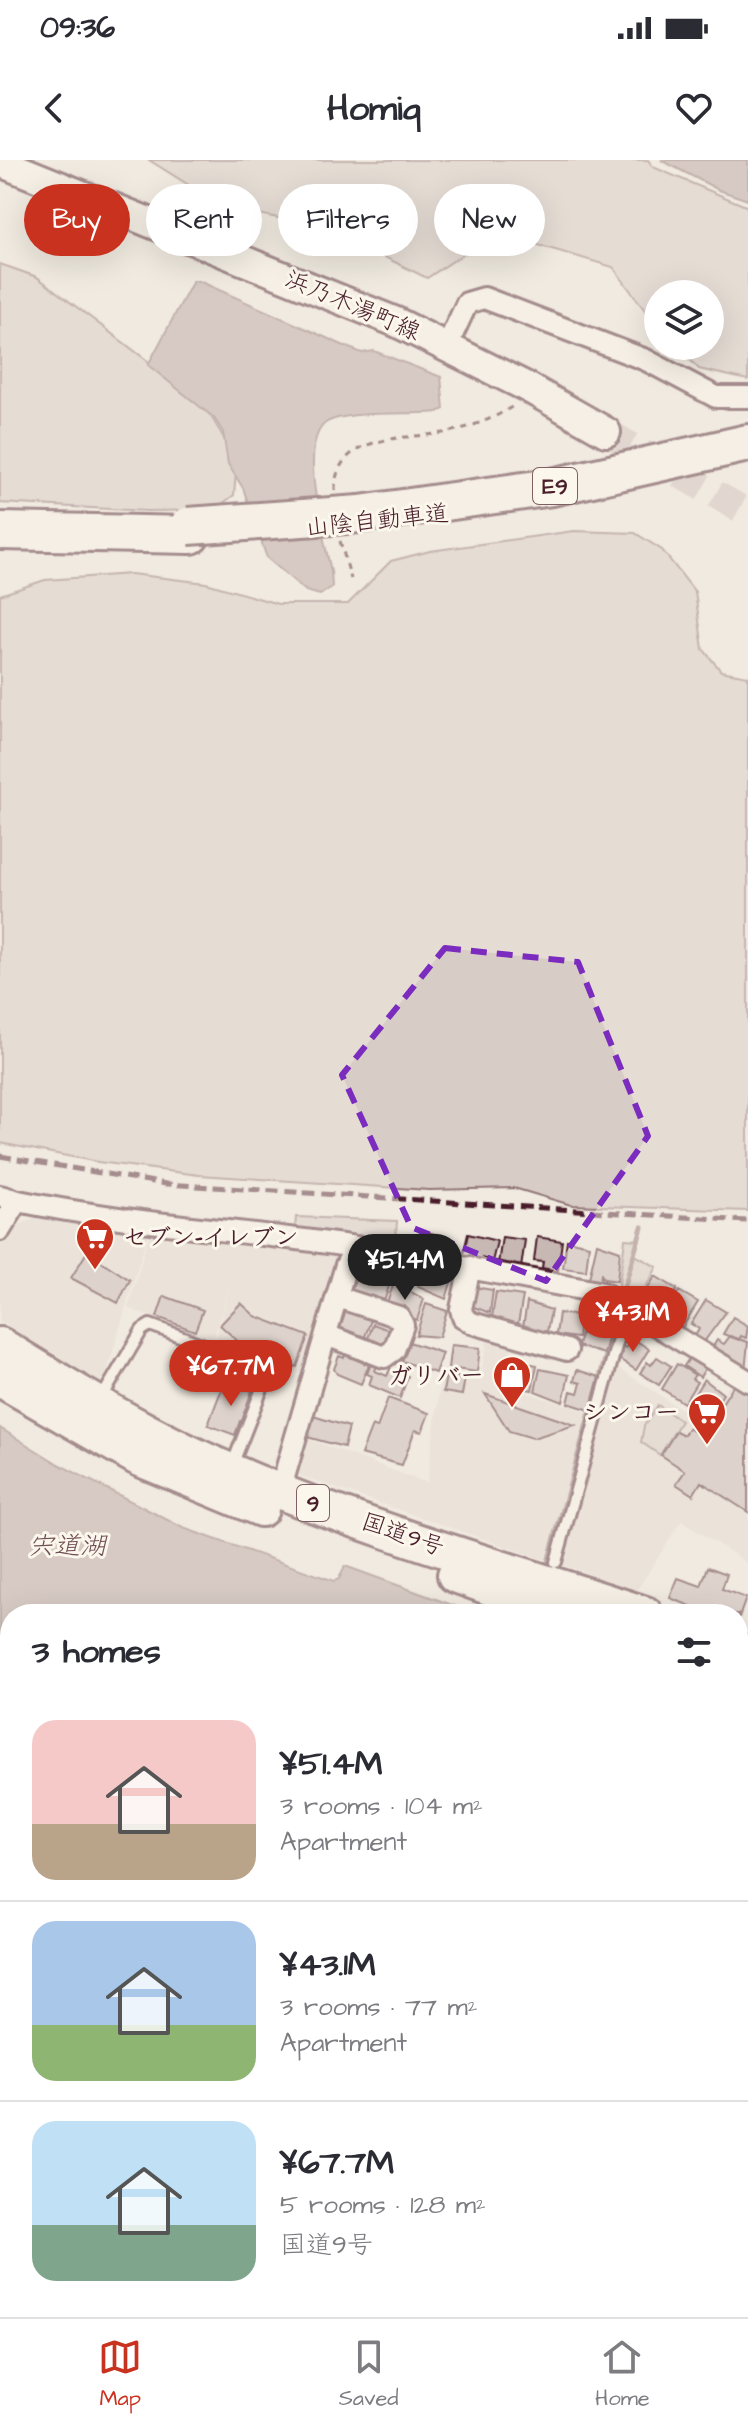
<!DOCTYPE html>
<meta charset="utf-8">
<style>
:root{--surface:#fff;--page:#f7f7f7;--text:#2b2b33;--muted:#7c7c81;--line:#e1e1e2;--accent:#c8321e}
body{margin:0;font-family:"Architects Daughter","Klee One",sans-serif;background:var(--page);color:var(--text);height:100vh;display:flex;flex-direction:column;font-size:30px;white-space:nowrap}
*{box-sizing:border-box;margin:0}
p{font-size:26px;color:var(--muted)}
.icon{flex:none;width:44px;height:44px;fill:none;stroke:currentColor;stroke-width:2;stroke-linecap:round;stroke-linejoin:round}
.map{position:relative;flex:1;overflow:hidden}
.side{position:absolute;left:0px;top:1444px;width:748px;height:714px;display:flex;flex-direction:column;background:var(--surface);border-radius:32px 32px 0 0;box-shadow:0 8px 32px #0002}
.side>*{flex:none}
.top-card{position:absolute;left:24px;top:24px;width:700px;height:72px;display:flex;gap:16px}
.controls{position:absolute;left:644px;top:120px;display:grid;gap:16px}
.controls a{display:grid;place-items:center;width:80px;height:80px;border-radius:50%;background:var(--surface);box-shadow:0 8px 32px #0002;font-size:40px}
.price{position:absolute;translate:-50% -68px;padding:0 18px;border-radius:28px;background:var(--accent);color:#fff;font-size:26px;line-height:52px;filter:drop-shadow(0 2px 4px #0008)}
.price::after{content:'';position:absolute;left:50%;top:48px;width:24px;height:18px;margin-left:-12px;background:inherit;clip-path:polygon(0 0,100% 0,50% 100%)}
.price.selected{background:#222;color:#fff}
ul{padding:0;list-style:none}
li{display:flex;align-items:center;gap:24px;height:200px;padding:0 32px}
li+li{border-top:2px solid var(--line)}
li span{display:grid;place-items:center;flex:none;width:224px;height:160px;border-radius:24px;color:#555}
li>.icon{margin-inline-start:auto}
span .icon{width:96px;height:96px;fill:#fffc;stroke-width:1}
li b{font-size:34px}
h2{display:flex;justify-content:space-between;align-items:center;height:96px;padding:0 32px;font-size:34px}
.tag{padding:0 28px;border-radius:36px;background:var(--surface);box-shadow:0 8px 32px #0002;font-size:28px;line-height:72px}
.tag.selected{background:var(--accent);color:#fff}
.status{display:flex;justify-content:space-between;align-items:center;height:56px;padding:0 40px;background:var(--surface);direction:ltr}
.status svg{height:22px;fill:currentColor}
header{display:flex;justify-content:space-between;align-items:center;height:104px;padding:0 32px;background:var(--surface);font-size:36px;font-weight:800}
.tab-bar{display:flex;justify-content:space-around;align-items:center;height:112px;border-top:2px solid var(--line);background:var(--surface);font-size:22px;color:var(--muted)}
.tab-bar a{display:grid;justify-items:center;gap:4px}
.tab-bar .selected{color:var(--accent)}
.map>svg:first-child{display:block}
</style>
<div class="status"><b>09:36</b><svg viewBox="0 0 49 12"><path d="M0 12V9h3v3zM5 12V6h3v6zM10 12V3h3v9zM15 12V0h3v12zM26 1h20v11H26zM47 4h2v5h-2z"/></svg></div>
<header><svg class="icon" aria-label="back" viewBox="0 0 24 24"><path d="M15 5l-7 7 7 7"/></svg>Homiq<svg class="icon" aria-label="heart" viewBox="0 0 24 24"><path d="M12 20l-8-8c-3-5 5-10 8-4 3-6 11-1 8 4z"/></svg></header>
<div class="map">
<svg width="748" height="2157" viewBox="0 0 748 2157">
<rect width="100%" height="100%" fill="#f0eae0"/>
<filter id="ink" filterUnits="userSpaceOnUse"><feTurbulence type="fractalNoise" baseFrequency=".0125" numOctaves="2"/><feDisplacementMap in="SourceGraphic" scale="16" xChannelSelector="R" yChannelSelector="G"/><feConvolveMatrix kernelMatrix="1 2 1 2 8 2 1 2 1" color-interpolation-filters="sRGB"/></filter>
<g filter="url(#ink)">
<!-- built -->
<path fill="#e4dbd2" d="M36 1058 148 1072 103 1224 0 1161V1088L15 1067Z
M150 1072 334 1093 337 1101 305 1215 215 1181 231 1119 213 1180 128 1148Z
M488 1176 512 1180 505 1226 588 1252 545 1400 295 1314 305 1278 427 1323 442 1210 481 1217Z
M615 1206 705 1265 732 1220 748 1231V1403L681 1361 637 1430 560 1404Z"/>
<!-- green -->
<path fill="#d8ccc6" stroke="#917678" stroke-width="2" d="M149 0H648L653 7 748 47V220L699 209 676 186H710V134H658V168L613 107 535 84 465 93 427 118 326 68 224 47Z
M0 104 37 117 203 243 237 300 234 335 214 350 147 351 0 343Z
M574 371 635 373 662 390 695 432 703 489 721 511 748 516V1051L571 1045 514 1028 429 1030 199 1015 98 1002 0 983V435L45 420 131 414 206 423 278 444H348L391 401 430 391Z
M296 1057 397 1061 395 1090 295 1070Z
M625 1079 637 1080 633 1094 657 1107 637 1143 618 1132Z
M658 1245 681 1261 660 1295 641 1282 644 1266Z"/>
<!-- water -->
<path fill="#b8a4a2" stroke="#8c6f72" stroke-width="2" d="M661 0H748V40L719 30Z
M193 121H199L349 188 362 193 374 191 441 217 444 249 438 252C413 255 348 250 327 262 296 281 325 381 331 412L332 427 320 435 306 431 267 398 243 328 228 304 223 272 214 258 148 205Z
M0 1268 60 1305 183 1368 334 1421 339 1419 345 1406 477 1454H10V2148H738V1672L743 1675 748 1671V2157H0Z
M738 1570 748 1573V1664L744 1668 738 1665Z"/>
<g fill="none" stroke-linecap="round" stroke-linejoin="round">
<!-- stream -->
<path stroke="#8c6f72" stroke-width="5" d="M622 1135 642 1067
M548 1402 618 1153"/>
</g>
<!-- building -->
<path fill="#c8b8b3" stroke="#4a1f2b" stroke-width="2" d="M420 1071 444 1076 441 1093 417 1088Z
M468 1074 497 1081 492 1102 463 1095Z
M502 1077 525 1080 521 1108 498 1104Z
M537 1077 562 1081 558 1111 542 1108 543 1102 534 1101Z
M567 1080 589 1085 586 1111 563 1108Z
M597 1083 620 1091 617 1121 604 1119 601 1114 600 1124 588 1123Z
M87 1092 130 1120 118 1143 71 1118Z
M377 1099 410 1111 404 1125 372 1114Z
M423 1110 452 1120 446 1139 418 1127Z
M365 1115 390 1123 382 1148 349 1137 355 1120 362 1123Z
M655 1116 677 1129 664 1152 643 1137Z
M394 1123 424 1139 417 1160 385 1148Z
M474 1127 493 1130 490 1153 471 1146Z
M679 1131 698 1142 682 1168 662 1158Z
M496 1132 523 1136 518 1164 492 1157Z
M164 1136 203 1150 195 1171 157 1157Z
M706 1140 726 1152 703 1183 694 1178 699 1169 691 1164Z
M527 1142 551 1150 547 1172 523 1167Z
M241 1143 255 1156 308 1176 297 1207 244 1187 220 1165Z
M426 1144 447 1151 439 1177 416 1175Z
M347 1148 371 1160 363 1182 338 1174Z
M599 1149 615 1153 604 1194 578 1186 586 1156 593 1158Z
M559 1153 581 1156 578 1178 556 1175Z
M733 1157 748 1166 746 1178 741 1176 739 1180 723 1174Z
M373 1164 392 1171 385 1191 366 1184Z
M730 1176 748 1182 745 1211 711 1190 717 1180 724 1184Z
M632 1178 649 1189 636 1210 619 1199 622 1194 619 1191 622 1186 626 1188Z
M409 1182 442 1193 435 1213 402 1201Z
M451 1185 480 1188 477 1212 448 1208Z
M345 1195 369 1205 361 1224 337 1214 334 1209 339 1196 344 1198Z
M657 1197 671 1206 659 1225 640 1213 647 1202 651 1205Z
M690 1197 706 1207 700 1217 684 1206Z
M511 1200 537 1205 532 1230 506 1225Z
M372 1201 378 1203 375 1211 387 1216 390 1209 408 1216 400 1238 369 1225 372 1216 367 1214Z
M677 1204 695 1215 692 1219 697 1222 684 1243 662 1229Z
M540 1209 569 1215 563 1242 535 1231Z
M577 1210 599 1217 590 1250 568 1243 571 1231 578 1233 581 1223 574 1221Z
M446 1215 465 1218 462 1235 443 1232Z
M704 1219 723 1234 707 1258 687 1246Z
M225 1220 252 1231 244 1253 255 1257 252 1265 240 1261 235 1275 208 1265Z
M735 1223 748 1232V1352L701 1322 693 1335 676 1324 685 1311 661 1295 676 1271 684 1275 688 1268 701 1276Z
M485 1234 575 1265 533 1278 509 1271Z
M388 1238 429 1253 422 1272 415 1270 402 1305 361 1294 372 1266 377 1268Z
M313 1256 349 1267 344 1287 307 1277Z
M708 1407 727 1414 722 1429 746 1438 738 1460V1454H711L670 1438 678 1418 701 1426Z"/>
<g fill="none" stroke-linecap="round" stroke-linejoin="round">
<!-- secondary-tunnel -->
<path stroke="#cfc1bc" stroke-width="28" stroke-dasharray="28 14" stroke-linecap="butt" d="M606 272 748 353"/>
<defs>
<path id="service" d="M101 1239 142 1170 150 1165 253 1203 263 1211 265 1221 231 1308
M556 1402 627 1147
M738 1561 748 1564"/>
<path id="minor" d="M447 186 467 143 484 138 646 200 716 237H748
M0 1036 18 1041 0 1070
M18 1041C129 1064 243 1070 356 1087
M470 1107 461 1149 463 1157 472 1163 567 1190
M326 1175 384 1197 394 1190 403 1165 399 1157 337 1137
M280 1331 346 1105 356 1087 603 1133 748 1221"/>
<path id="secondary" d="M0 2 396 162 527 227 606 272"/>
<path id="trunk" d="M0 1185C75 1231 149 1277 230 1311 364 1369 507 1409 645 1454
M0 1219 138 1298 261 1349
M455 1415 564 1454
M738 1491 748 1495
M738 1521 748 1525"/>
<path id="motorway" d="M360 354 552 327 748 283
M0 371 191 375"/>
</defs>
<!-- service casing -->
<use href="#service" stroke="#4a1f2b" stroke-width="16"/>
<!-- minor casing -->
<use href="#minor" stroke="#4a1f2b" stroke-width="26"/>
<!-- secondary casing -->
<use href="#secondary" stroke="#4a1f2b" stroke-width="34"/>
<!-- trunk casing -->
<use href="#trunk" stroke="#4a1f2b" stroke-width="40"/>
<!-- motorway casing -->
<use href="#motorway" stroke="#4a1f2b" stroke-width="42"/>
<!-- path -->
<path stroke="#4a1f2b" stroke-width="3" stroke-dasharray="6 6" stroke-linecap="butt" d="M335 330C335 274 404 279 443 273 466 269 494 259 513 246
M340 381 351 419"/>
<!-- service -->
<use href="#service" stroke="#fbf7ec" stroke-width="10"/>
<!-- minor -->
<use href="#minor" stroke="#fbf7ec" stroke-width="20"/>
<!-- secondary -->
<use href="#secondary" stroke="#fbf7ec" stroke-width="28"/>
<!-- trunk -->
<use href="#trunk" stroke="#fbf7ec" stroke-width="34"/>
<!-- motorway -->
<use href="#motorway" stroke="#fbf7ec" stroke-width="36"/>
<!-- rail -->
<path stroke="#4a1f2b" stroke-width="5" stroke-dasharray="12 6" stroke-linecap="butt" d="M0 996 166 1024 748 1061"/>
<defs>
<path id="motorway-bridge" d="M188 366 360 354"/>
</defs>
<!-- motorway-bridge casing -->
<use href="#motorway-bridge" stroke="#4a1f2b" stroke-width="42" stroke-linecap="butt"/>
<!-- motorway-bridge -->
<use href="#motorway-bridge" stroke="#fbf7ec" stroke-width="36"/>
</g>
</g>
<!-- marked area -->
<path d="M0 0H748V2157H0ZM445 788 578 802 648 976 546 1121 411 1067 342 915Z" fill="#f0eae0" fill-opacity=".55" fill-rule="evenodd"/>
<path fill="none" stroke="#7b2cbf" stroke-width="6" stroke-dasharray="16 10" stroke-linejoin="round" d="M445 788 578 802 648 976 546 1121 411 1067 342 915Z"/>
<!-- icons -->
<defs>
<symbol id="supermarket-pin" viewBox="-11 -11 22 30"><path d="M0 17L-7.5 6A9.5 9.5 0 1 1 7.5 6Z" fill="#c8321e" stroke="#fbf7ec"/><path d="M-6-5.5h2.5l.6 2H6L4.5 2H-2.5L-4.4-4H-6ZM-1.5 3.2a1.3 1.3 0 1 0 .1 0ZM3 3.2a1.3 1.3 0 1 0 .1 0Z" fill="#fff"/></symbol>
<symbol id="shop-pin" viewBox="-11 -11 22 30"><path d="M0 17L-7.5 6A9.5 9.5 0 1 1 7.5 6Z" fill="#c8321e" stroke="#fbf7ec"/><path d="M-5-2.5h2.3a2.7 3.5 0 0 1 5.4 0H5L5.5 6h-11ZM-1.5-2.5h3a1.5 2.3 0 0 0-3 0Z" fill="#fff"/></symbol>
</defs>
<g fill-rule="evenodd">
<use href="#supermarket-pin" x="73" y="1055" width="44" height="60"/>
<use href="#shop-pin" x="490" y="1193" width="44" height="60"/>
<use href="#supermarket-pin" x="685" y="1230" width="44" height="60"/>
</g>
<g text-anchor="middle" stroke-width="6" stroke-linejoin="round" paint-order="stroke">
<!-- shield labels -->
<g fill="#fbf7ec" stroke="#7f6065" stroke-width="2">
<rect x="533" y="308" width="44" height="36" rx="6"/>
<rect x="297" y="1325" width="32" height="36" rx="6"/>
</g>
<g font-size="22" font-weight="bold" fill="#4a1f2b">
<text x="555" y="334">E9</text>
<text x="313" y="1351">9</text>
</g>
<!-- street labels -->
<g font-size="24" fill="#4a1f2b" stroke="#fbf7ec">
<text transform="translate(353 145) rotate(23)" y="8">浜乃木湯町線</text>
<text transform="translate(377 360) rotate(-6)" y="8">山陰自動車道</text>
<text transform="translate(403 1374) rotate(19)" y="8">国道9号</text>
</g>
<!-- poi labels -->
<g font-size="24" font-weight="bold" fill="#4a1f2b" stroke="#fbf7ec" text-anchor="end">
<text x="123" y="1085" text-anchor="start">セブン-イレブン</text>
<text x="484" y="1223">ガリバー</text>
<text x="679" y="1260">シンコー</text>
</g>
<!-- water labels -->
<g font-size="26" font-style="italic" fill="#704e55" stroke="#fbf7ec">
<text x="67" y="1394">宍道湖</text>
</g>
</g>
</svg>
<div class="controls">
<a><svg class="icon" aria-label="layers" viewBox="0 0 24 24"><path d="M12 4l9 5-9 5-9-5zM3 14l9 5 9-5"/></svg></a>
</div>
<b class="price selected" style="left:405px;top:1142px">¥51.4M</b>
<b class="price" style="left:633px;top:1194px">¥43.1M</b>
<b class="price" style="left:231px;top:1248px">¥67.7M</b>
<div class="top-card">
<a class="tag selected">Buy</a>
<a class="tag">Rent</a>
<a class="tag">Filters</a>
<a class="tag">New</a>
</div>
<section class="side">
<h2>3 homes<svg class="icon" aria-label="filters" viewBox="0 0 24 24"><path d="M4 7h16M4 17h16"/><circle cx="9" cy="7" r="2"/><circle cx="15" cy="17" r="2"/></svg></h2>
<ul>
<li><span style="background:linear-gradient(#f6c9c9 65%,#b9a48a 0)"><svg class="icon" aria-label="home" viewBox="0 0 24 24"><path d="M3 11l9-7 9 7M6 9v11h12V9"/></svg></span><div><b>¥51.4M</b><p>3 rooms · 104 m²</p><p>Apartment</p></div></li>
<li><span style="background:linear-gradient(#a9c7e8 65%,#8fb573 0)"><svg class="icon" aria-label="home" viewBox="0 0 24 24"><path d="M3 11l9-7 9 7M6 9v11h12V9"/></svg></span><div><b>¥43.1M</b><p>3 rooms · 77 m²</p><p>Apartment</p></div></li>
<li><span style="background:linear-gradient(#bfe0f5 65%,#7fa58c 0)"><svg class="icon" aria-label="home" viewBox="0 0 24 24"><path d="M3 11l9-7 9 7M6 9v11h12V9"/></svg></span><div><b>¥67.7M</b><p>5 rooms · 128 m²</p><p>国道9号</p></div></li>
</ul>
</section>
</div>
<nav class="tab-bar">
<a class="selected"><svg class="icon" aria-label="map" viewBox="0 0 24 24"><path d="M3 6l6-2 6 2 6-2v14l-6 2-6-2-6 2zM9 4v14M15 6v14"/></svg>Map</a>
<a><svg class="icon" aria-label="saved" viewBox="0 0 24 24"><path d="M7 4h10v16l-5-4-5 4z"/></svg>Saved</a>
<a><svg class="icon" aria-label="home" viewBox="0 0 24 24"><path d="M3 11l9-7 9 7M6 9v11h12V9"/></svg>Home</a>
</nav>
